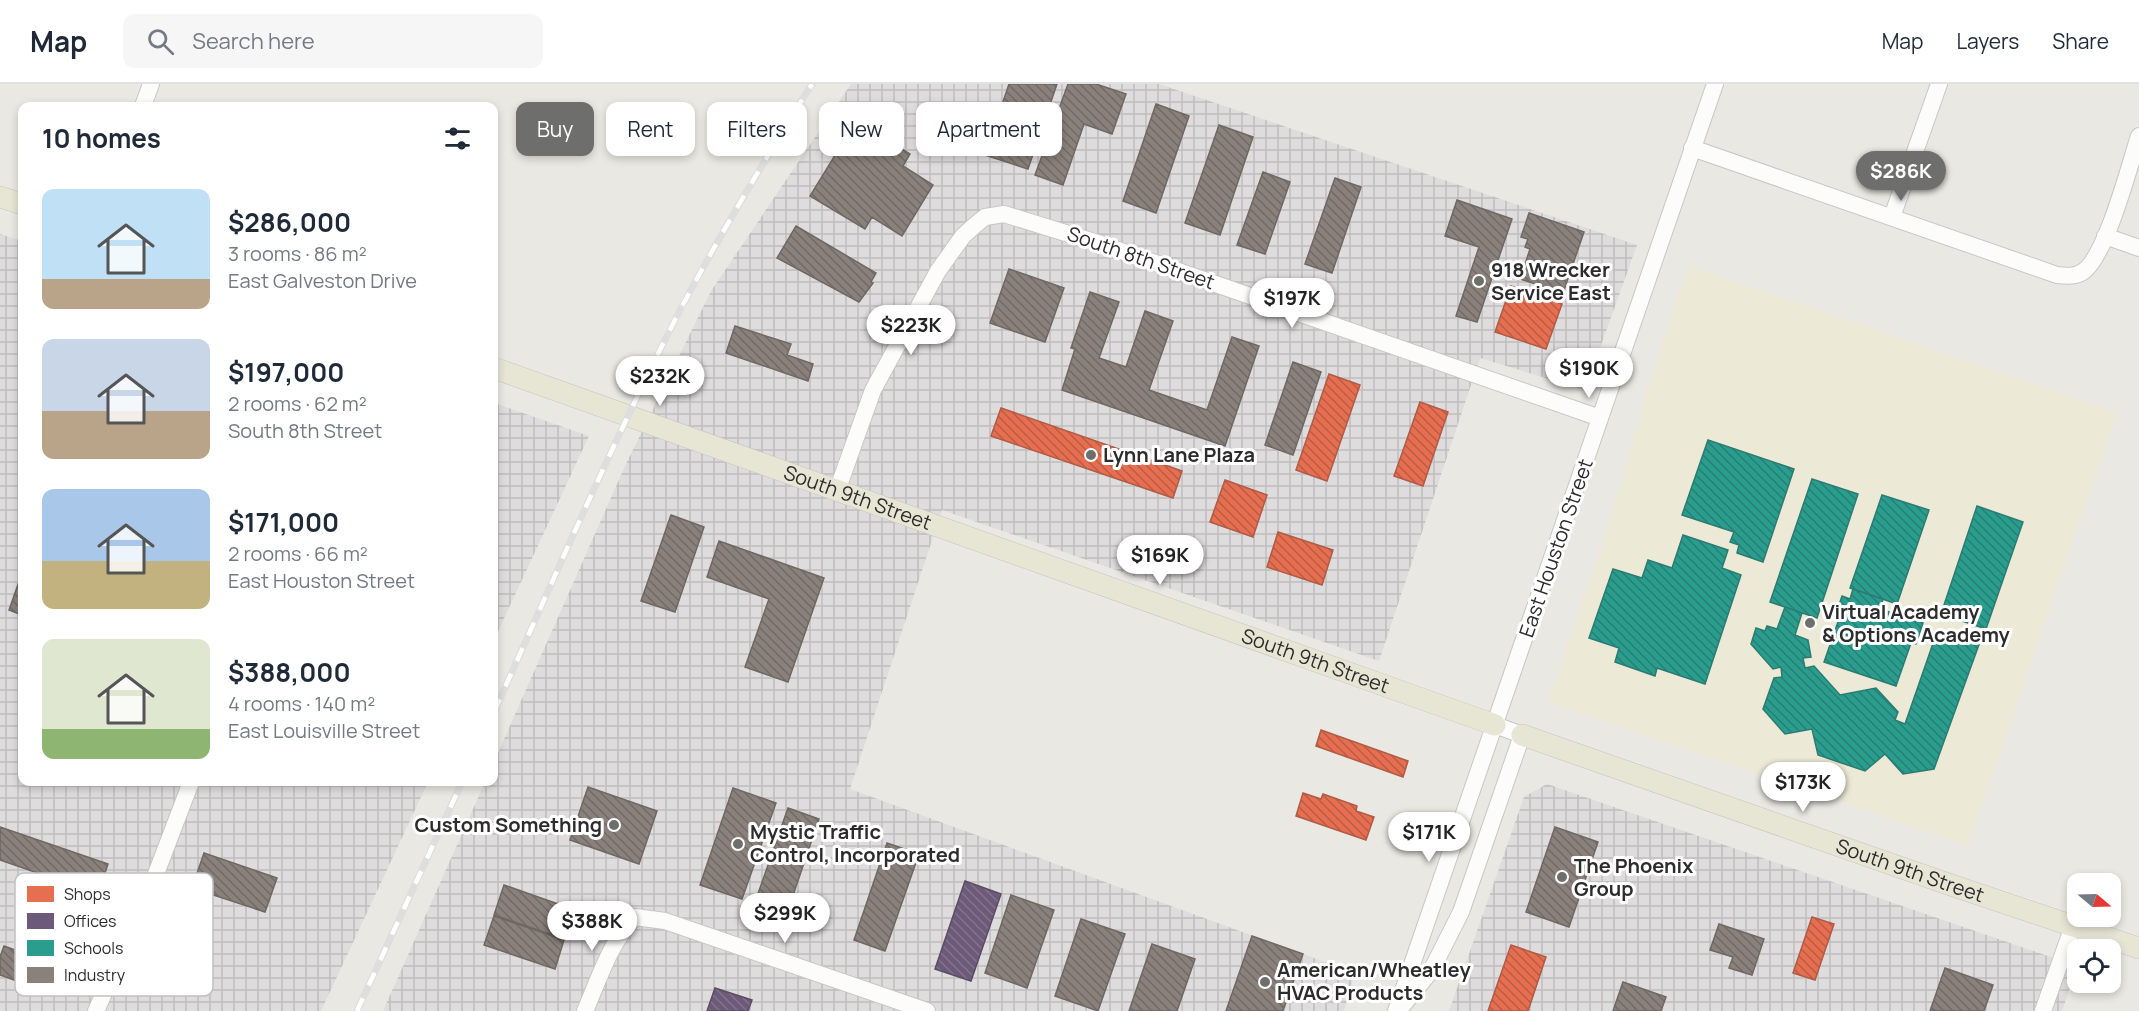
<!DOCTYPE html>
<meta charset="utf-8">
<style>
:root{--surface:#fff;--page:#f6f6f7;--text:#1f2937;--muted:#747a83;--line:#e0e1e3;--accent:#6e6e6c}
body{margin:0;font-family:Manrope,sans-serif;background:var(--page);color:var(--text);height:100vh;display:flex;flex-direction:column;font-size:22px;white-space:nowrap}
*{box-sizing:border-box;margin:0}
p{font-size:20px;color:var(--muted)}
.icon{flex:none;width:33px;height:33px;fill:none;stroke:currentColor;stroke-width:2;stroke-linecap:round;stroke-linejoin:round}
.map{position:relative;flex:1;overflow:hidden}
.sheet{position:absolute;left:18px;top:18px;width:480px;height:684px;display:flex;flex-direction:column;background:var(--surface);border-radius:12px;box-shadow:0 3px 9px #0003}
.sheet>*{flex:none}
.banner{position:absolute;left:516px;top:18px;width:570px;height:54px;display:flex;gap:12px}
.needle{width:39px;rotate:109deg}
.tools{position:absolute;left:2067px;top:789px;display:grid;gap:12px}
.tools a{display:grid;place-items:center;width:54px;height:54px;border-radius:12px;background:var(--surface);box-shadow:0 3px 9px #0003;font-size:30px}
.price{position:absolute;translate:-50% -51px;padding:0 14px;border-radius:21px;background:#fff;color:#222;font-size:20px;line-height:39px;filter:drop-shadow(0 2px 3px #0008)}
.price::after{content:'';position:absolute;left:50%;top:36px;width:18px;height:14px;margin-left:-9px;background:inherit;clip-path:polygon(0 0,100% 0,50% 100%)}
.price.selected{background:var(--accent);color:#fff}
ul{padding:0;list-style:none}
li{display:flex;align-items:center;gap:18px;height:150px;padding:0 24px}
li span{display:grid;place-items:center;flex:none;width:168px;height:120px;border-radius:12px;color:#555}
li>.icon{margin-inline-start:auto}
span .icon{width:72px;height:72px;fill:#fffc;stroke-width:1}
li b{font-size:26px}
h2{display:flex;justify-content:space-between;align-items:center;height:72px;padding:0 24px;font-size:26px}
.tag{padding:0 21px;border-radius:12px;background:var(--surface);box-shadow:0 3px 9px #0003;font-size:21px;line-height:54px}
.tag.selected{background:var(--accent);color:#fff}
header{display:flex;align-items:center;gap:36px;box-sizing:border-box;height:84px;padding:0 30px;background:var(--surface);border-bottom:2px solid var(--line)}
header strong{font-size:28px}
nav{display:flex;gap:33px;margin-inline-start:auto;font-size:21px}
.search{width:420px;height:54px;background:var(--page);display:flex;align-items:center;gap:15px;box-sizing:border-box;padding:0 21px;border-radius:12px;color:var(--muted);font-size:22px}
.map>svg:first-child{display:block}
</style>
<header>
<strong>Map</strong>
<div class="search"><svg class="icon" aria-label="search" viewBox="0 0 24 24"><circle cx="10" cy="10" r="6"/><path d="M15 15l6 6"/></svg>Search here</div>
<nav><a>Map</a><a>Layers</a><a>Share</a></nav>
</header>
<div class="map">
<svg width="2139" height="927" viewBox="0 0 2139 927">
<defs>
<pattern id="industrial-grid" width="8" height="8" patternUnits="userSpaceOnUse" patternTransform="scale(1.5)"><rect width="8" height="8" fill="#dfdcdd"/><path d="M0 4h8M4 0v8" fill="none" stroke="#c0bdbe"/></pattern>
<pattern id="shops-back-hatch" width="6" height="6" patternUnits="userSpaceOnUse" patternTransform="scale(1.5)"><rect width="6" height="6" fill="#e76f51"/><path d="M-1 5l2 2M0 0l6 6M5-1l2 2" fill="none" stroke="#bb5b43"/></pattern>
<pattern id="offices-back-hatch" width="6" height="6" patternUnits="userSpaceOnUse" patternTransform="scale(1.5)"><rect width="6" height="6" fill="#6d597a"/><path d="M-1 5l2 2M0 0l6 6M5-1l2 2" fill="none" stroke="#82738c"/></pattern>
<pattern id="schools-back-hatch" width="6" height="6" patternUnits="userSpaceOnUse" patternTransform="scale(1.5)"><rect width="6" height="6" fill="#2a9d8f"/><path d="M-1 5l2 2M0 0l6 6M5-1l2 2" fill="none" stroke="#248075"/></pattern>
<pattern id="industry-back-hatch" width="6" height="6" patternUnits="userSpaceOnUse" patternTransform="scale(1.5)"><rect width="6" height="6" fill="#8a817c"/><path d="M-1 5l2 2M0 0l6 6M5-1l2 2" fill="none" stroke="#716a66"/></pattern>
</defs>
<rect width="100%" height="100%" fill="#eae8e2"/>
<!-- industrial -->
<path fill="url(#industrial-grid)" d="M851 0H1159L1637 161 1585 306 1480 274 1379 577 942 426 850 705 1355 889 1344 927H383L485 698H494V678L625 382 711 207Z
M0 150 22 157V698H428L321 927H0Z
M494 319 589 352 494 556Z
M1547 700 2077 882 2062 927H1449L1524 713Z"/>
<!-- education -->
<path fill="#ede9d7" d="M1689 182 2117 329 1968 761 1548 618 1603 460 1644 319Z"/>
<!-- shops -->
<path fill="url(#shops-back-hatch)" stroke="#af5b46" stroke-width="1.5" d="M1511 202 1562 220 1546 265 1495 248Z
M1329 290 1360 301 1327 397 1296 386Z
M1420 318 1448 328 1423 402 1394 392Z
M1001 324 1182 387 1173 414 991 352Z
M1225 396 1267 411 1253 453 1210 438Z
M1278 448 1333 466 1322 501 1267 483Z
M1321 646 1408 677 1403 693 1316 662Z
M1303 709 1321 715 1323 710 1357 722 1356 727 1374 733 1366 756 1296 732Z
M1812 833 1834 840 1815 896 1793 889Z
M1511 861 1546 873 1528 927H1488Z"/>
<!-- offices -->
<path fill="url(#offices-back-hatch)" stroke="#5a4c63" stroke-width="1.5" d="M965 797 1001 810 971 897 935 885Z
M715 904 752 916 748 927H707Z"/>
<!-- schools -->
<path fill="url(#schools-back-hatch)" stroke="#2b7b71" stroke-width="1.5" d="M1708 356 1794 385 1763 478 1737 469 1739 461 1730 458 1734 448 1682 431Z
M1812 395 1858 410 1817 534 1770 518Z
M1882 411 1929 426 1897 520 1850 504Z
M1977 422 2023 438 1986 545 1941 530Z
M1683 451 1728 466 1722 484 1741 491 1705 600 1657 584 1655 592 1615 578 1619 564 1589 554 1613 485 1642 494 1648 476 1672 484Z
M1853 505 1883 515 1880 525 1923 539 1916 560 1911 559 1896 602 1824 578 1839 535 1835 533 1842 512 1850 515Z
M1785 523 1802 529 1795 551 1808 556 1811 573 1803 574 1805 584 1814 582 1840 611 1876 604 1898 628 1895 636 1905 640 1937 548 1960 555 1962 549 1981 555 1934 685 1903 690 1885 670 1865 687 1818 671 1812 645 1785 650 1763 625 1774 594 1782 593 1781 583 1773 585 1751 560 1756 544 1765 547 1767 542 1777 545Z"/>
<!-- industry -->
<path fill="url(#industry-back-hatch)" stroke="#6e6864" stroke-width="1.5" d="M1009 0H1057L1028 85 985 71Z
M1068 0H1096L1126 10 1112 50 1084 40 1063 101 1035 91Z
M1156 20 1189 32 1156 129 1123 117Z
M856 37 910 70 903 82 933 101 902 152 872 133 865 145 810 112Z
M1219 41 1253 53 1220 151 1185 139Z
M1263 88 1290 98 1265 170 1237 161Z
M1335 94 1361 103 1332 189 1305 180Z
M1457 116 1512 135 1477 238 1456 232 1479 163 1445 152Z
M1529 129 1584 148 1563 209 1520 195 1530 165 1525 163 1528 155 1521 153Z
M796 142 876 189 871 198 873 199 859 218 777 174Z
M1009 185 1064 204 1045 258 990 239Z
M1090 208 1119 218 1099 274 1126 283 1145 227 1173 237 1149 306 1207 326 1232 253 1259 262 1225 362 1062 306 1075 265 1071 264Z
M735 242 791 260 787 271 813 280 808 297 726 269Z
M1293 278 1321 288 1293 371 1265 361Z
M671 431 704 443 675 528 641 517Z
M719 457 824 494 788 598 745 583 769 515 707 493Z
M22 489V531L9 526Z
M588 703 657 727 639 780 570 756Z
M733 704 776 719 742 815 700 801Z
M788 724 819 735 786 832 754 821Z
M0 743 108 780 98 810 0 776Z
M1555 743 1598 758 1569 843 1526 828Z
M887 759 919 770 885 867 854 856Z
M204 769 277 794 265 828 192 804Z
M504 801 575 826 565 855 494 831Z
M1011 811 1054 826 1027 904 985 889Z
M494 832 564 856 555 885 484 861Z
M1081 835 1125 850 1098 927 1055 912Z
M1719 840 1764 855 1752 891 1729 884 1733 873 1710 866Z
M1252 852 1303 870 1283 927H1226Z
M1152 860 1195 875 1177 927H1129Z
M4 862 59 882 50 909 0 891V873Z
M1945 884 1993 901 1984 927H1930Z
M1623 898 1666 913 1661 927H1613Z"/>
<g fill="none" stroke-linecap="round" stroke-linejoin="round">
<defs>
<path id="minor" d="M143 22 151 0
M1692 64 2057 191C2066 192 2076 193 2084 187 2107 169 2129 83 2139 52
M1892 133 1939 0
M2105 152 2139 164
M837 407 873 306 938 187 963 152 974 142 985 133 1004 130 1101 160 1600 334
M1403 921 1431 887 1461 828 1522 651 1495 641
M96 927 151 803 191 698
M585 927C599 895 610 858 635 833L665 837 927 927
M1396 927 1715 0
M2043 927 2073 842"/>
<g id="major">
<path d="M0 113 22 120"/>
<path id="s1" d="M494 284 1495 641"/>
<path id="s2" d="M1522 651 1948 800 2139 864"/>
</g>
</defs>
<!-- minor casing -->
<use href="#minor" stroke="#c8c7c7" stroke-width="18"/>
<!-- major casing -->
<use href="#major" stroke="#c6c5c2" stroke-width="22"/>
<!-- minor -->
<use href="#minor" stroke="#fcfcfb" stroke-width="16"/>
<!-- major -->
<use href="#major" stroke="#e7e5d4" stroke-width="21"/>
<defs>
<path id="rail" d="M494 628C553 497 610 364 675 236 717 155 764 77 812 0
M357 927 462 698"/>
</defs>
<!-- rail casing -->
<use href="#rail" stroke="#dededf" stroke-width="7"/>
<!-- rail -->
<use href="#rail" stroke="#fff" stroke-width="4.5" stroke-dasharray="14" stroke-linecap="butt"/>
</g>
<!-- markers -->
<g fill="#6e6e6c" stroke="#fff" stroke-width="2">
<circle cx="1479" cy="197" r="6"/>
<circle cx="1091" cy="371" r="6"/>
<circle cx="1810" cy="539" r="6"/>
<circle cx="614" cy="741" r="6"/>
<circle cx="738" cy="760" r="6"/>
<circle cx="1562" cy="793" r="6"/>
<circle cx="1265" cy="898" r="6"/>
</g>
<g text-anchor="middle" stroke-width="6" stroke-linejoin="round" paint-order="stroke">
<!-- street labels -->
<g font-size="20" fill="#2c2c2c" stroke="#fff">
<text transform="translate(1141 174) rotate(19)" y="7">South 8th Street</text>
<text dy="7" stroke="none"><textPath href="#s1" startOffset="386">South 9th Street</textPath></text>
<text transform="translate(1556 464) rotate(-71)" y="7">East Houston Street</text>
<text dy="7" stroke="none"><textPath href="#s1" startOffset="872">South 9th Street</textPath></text>
<text dy="7" stroke="none"><textPath href="#s2" startOffset="411">South 9th Street</textPath></text>
</g>
<!-- poi labels -->
<g font-size="20" font-weight="bold" fill="#2c2c2c" stroke="#fff" text-anchor="start">
<text x="1491" y="193">918 Wrecker<tspan x="1491" dy="23">Service East</tspan></text>
<text x="1103" y="378">Lynn Lane Plaza</text>
<text x="1822" y="535">Virtual Academy<tspan x="1822" dy="23">&amp; Options Academy</tspan></text>
<text x="602" y="748" text-anchor="end">Custom Something</text>
<text x="750" y="755">Mystic Traffic<tspan x="750" dy="23">Control, Incorporated</tspan></text>
<text x="1574" y="789">The Phoenix<tspan x="1574" dy="23">Group</tspan></text>
<text x="1277" y="893">American/Wheatley<tspan x="1277" dy="23">HVAC Products</tspan></text>
</g>
</g>
<!-- legend -->
<rect x="15" y="789" width="198" height="123" rx="9" fill="#fff" stroke="#c0c0c0" stroke-width="1.5"/>
<rect x="27" y="802" width="27" height="16" fill="#e76f51"/>
<rect x="27" y="829" width="27" height="16" fill="#6d597a"/>
<rect x="27" y="856" width="27" height="16" fill="#2a9d8f"/>
<rect x="27" y="883" width="27" height="16" fill="#8a817c"/>
<g font-size="16" fill="#2c2c2c">
<text x="64" y="816">Shops</text>
<text x="64" y="843">Offices</text>
<text x="64" y="870">Schools</text>
<text x="64" y="897">Industry</text>
</g>
</svg>
<div class="tools">
<a><svg class="needle" viewBox="-14 -14 28 28"><path d="M0-13l5 13h-10z" fill="#e53935"/><path d="M0 13l5-13h-10z" fill="#747a83"/></svg></a>
<a><svg class="icon" aria-label="locate" viewBox="0 0 24 24"><circle cx="12" cy="12" r="6"/><path d="M12 2v4M12 18v4M2 12h4M18 12h4"/></svg></a>
</div>
<b class="price selected" style="left:1901px;top:118px">$286K</b>
<b class="price" style="left:1292px;top:245px">$197K</b>
<b class="price" style="left:911px;top:272px">$223K</b>
<b class="price" style="left:1589px;top:315px">$190K</b>
<b class="price" style="left:660px;top:323px">$232K</b>
<b class="price" style="left:1160px;top:502px">$169K</b>
<b class="price" style="left:1803px;top:729px">$173K</b>
<b class="price" style="left:1429px;top:779px">$171K</b>
<b class="price" style="left:785px;top:860px">$299K</b>
<b class="price" style="left:592px;top:868px">$388K</b>
<div class="banner">
<a class="tag selected">Buy</a>
<a class="tag">Rent</a>
<a class="tag">Filters</a>
<a class="tag">New</a>
<a class="tag">Apartment</a>
</div>
<section class="sheet">
<h2>10 homes<svg class="icon" aria-label="filters" viewBox="0 0 24 24"><path d="M4 7h16M4 17h16"/><circle cx="9" cy="7" r="2"/><circle cx="15" cy="17" r="2"/></svg></h2>
<ul>
<li><span style="background:linear-gradient(#bfe0f5 75%,#b9a48a 0)"><svg class="icon" aria-label="home" viewBox="0 0 24 24"><path d="M3 11l9-7 9 7M6 9v11h12V9"/></svg></span><div><b>$286,000</b><p>3 rooms · 86 m²</p><p>East Galveston Drive</p></div></li>
<li><span style="background:linear-gradient(#c9d6e8 60%,#b9a48a 0)"><svg class="icon" aria-label="home" viewBox="0 0 24 24"><path d="M3 11l9-7 9 7M6 9v11h12V9"/></svg></span><div><b>$197,000</b><p>2 rooms · 62 m²</p><p>South 8th Street</p></div></li>
<li><span style="background:linear-gradient(#a9c7e8 60%,#c2b280 0)"><svg class="icon" aria-label="home" viewBox="0 0 24 24"><path d="M3 11l9-7 9 7M6 9v11h12V9"/></svg></span><div><b>$171,000</b><p>2 rooms · 66 m²</p><p>East Houston Street</p></div></li>
<li><span style="background:linear-gradient(#dfe7d0 75%,#8fb573 0)"><svg class="icon" aria-label="home" viewBox="0 0 24 24"><path d="M3 11l9-7 9 7M6 9v11h12V9"/></svg></span><div><b>$388,000</b><p>4 rooms · 140 m²</p><p>East Louisville Street</p></div></li>
</ul>
</section>
</div>
